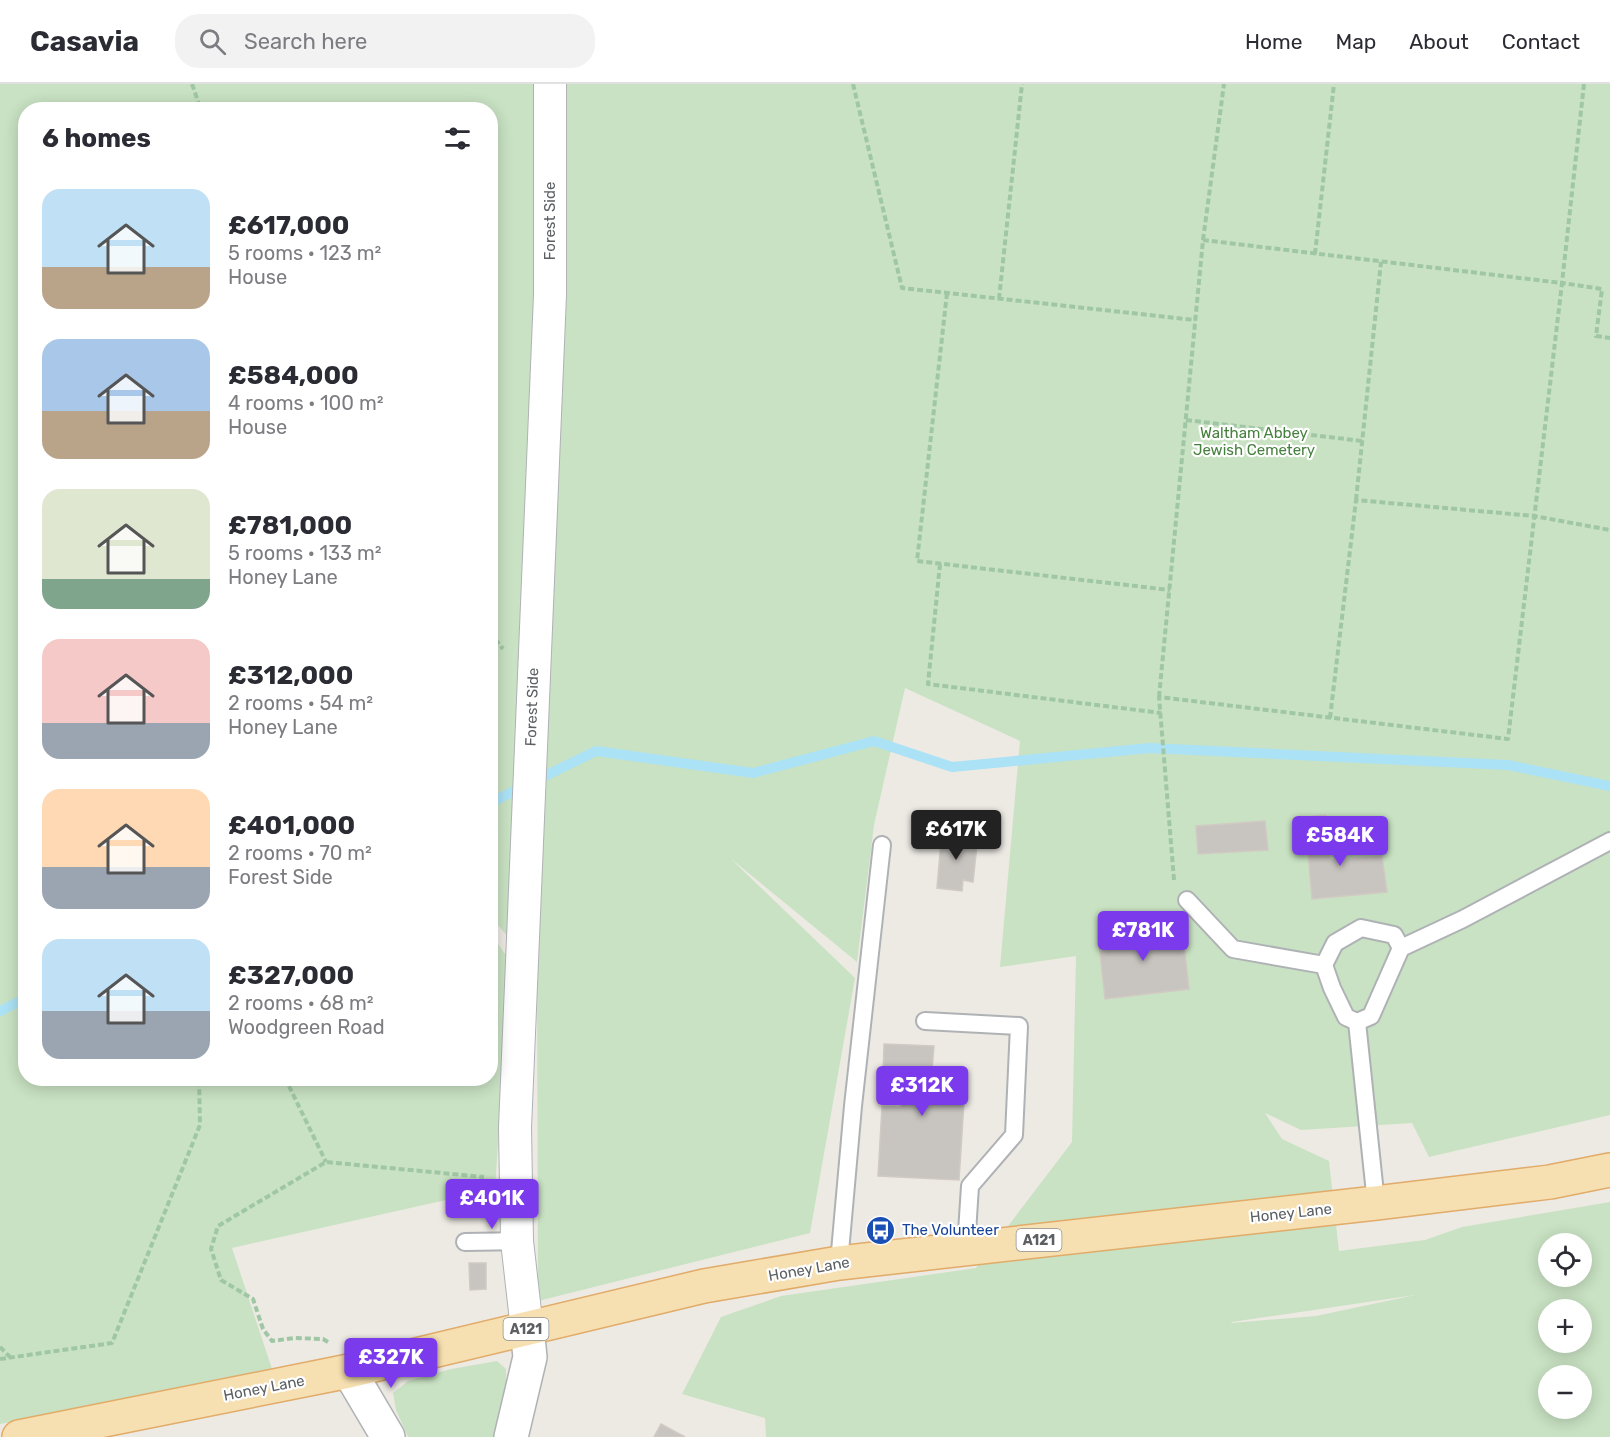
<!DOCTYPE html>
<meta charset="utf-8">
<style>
:root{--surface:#fff;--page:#f2f2f3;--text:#2b2b33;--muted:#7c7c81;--line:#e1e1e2;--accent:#7c3aed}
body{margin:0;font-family:Rubik,sans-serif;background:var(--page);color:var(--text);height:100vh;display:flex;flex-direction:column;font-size:22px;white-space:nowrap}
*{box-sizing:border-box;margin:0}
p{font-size:20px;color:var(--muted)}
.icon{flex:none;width:33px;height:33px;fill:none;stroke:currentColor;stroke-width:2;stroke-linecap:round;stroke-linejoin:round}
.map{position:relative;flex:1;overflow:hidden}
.panel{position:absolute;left:18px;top:18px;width:480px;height:984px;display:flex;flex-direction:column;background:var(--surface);border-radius:24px;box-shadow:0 3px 15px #0003}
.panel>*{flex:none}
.tools{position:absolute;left:1538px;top:1149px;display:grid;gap:12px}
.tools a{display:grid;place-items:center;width:54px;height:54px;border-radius:50%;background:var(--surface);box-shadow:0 3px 15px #0003;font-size:30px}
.price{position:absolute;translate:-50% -51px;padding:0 14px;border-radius:6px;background:var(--accent);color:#fff;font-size:20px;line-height:39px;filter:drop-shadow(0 2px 3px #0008)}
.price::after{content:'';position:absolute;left:50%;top:36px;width:18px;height:14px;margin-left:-9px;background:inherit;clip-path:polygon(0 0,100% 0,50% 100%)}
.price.active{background:#222;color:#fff}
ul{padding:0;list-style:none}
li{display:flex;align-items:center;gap:18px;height:150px;padding:0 24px}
li span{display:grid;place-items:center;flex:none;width:168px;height:120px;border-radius:18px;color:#555}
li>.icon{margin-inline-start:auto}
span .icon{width:72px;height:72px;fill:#fffc;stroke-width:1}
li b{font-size:26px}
h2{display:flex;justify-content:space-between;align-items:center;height:72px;padding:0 24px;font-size:26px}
header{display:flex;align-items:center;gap:36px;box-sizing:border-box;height:84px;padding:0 30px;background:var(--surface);border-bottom:2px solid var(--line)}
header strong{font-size:28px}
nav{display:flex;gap:33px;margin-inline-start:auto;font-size:21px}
.search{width:420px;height:54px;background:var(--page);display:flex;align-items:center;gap:15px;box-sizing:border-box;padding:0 21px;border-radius:24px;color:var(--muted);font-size:22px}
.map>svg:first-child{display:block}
</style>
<header>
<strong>Casavia</strong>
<div class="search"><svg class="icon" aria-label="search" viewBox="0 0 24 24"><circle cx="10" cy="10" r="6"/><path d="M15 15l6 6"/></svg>Search here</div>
<nav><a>Home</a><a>Map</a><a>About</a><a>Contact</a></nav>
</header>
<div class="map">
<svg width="1610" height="1353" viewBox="0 0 1610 1353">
<rect width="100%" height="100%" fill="#edeae4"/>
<!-- green -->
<path fill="#c9e2c3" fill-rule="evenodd" d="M0 0H1610V1031L1429 1073 1412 1039 1301 1046 1265 1029 1282 1055 1329 1077 1339 1167 1425 1156 1462 1143 1610 1118V1353H766L765 1334 682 1310 721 1233 781 1212 976 1184 1072 1058 1076 872 1000 883 1020 657 905 604 874 741 857 878 730 774 855 894 810 1149 538 1217 537 886 490 832V26H26V994H490L491 850 510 877 495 1105 232 1164 274 1291 0 1340ZM1548 1160H1581V1192H1548ZM1415 1211 1316 1232 1231 1239 1232 1238ZM1548 1226H1581V1258H1548ZM1548 1292H1581V1324H1548Z
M497 1277 506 1285V1306L495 1353H408L396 1326 393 1309 408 1297 451 1285Z"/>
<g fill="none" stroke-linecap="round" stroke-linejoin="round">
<!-- stream -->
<path stroke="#ace2f5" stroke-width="10" d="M490 719 596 667 753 689 874 657 952 683 1150 664 1508 681 1610 702
M0 927 26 914"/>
</g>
<!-- building -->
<path fill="#c8c5c1" stroke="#d1cac3" stroke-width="1.5" d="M1326 731 1330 776 1382 772 1387 808 1312 815 1305 733Z
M1265 737 1268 766 1198 770 1196 742Z
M942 746 966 749 965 761H977L973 798 963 796 962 807 937 804Z
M1182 842 1189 905 1105 915 1098 851Z
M884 960 934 962 932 986 966 987 959 1096 878 1092 882 1023H901L903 993 883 992Z
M469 1179H486V1205L470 1206Z
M661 1340 685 1353H654Z"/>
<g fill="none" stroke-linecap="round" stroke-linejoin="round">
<defs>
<path id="service" d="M1187 816 1233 865 1324 881
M1361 844 1394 851 1401 864 1371 932 1357 938 1346 933 1332 904 1324 881 1335 859Z
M1401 864 1463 835 1610 757
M925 937 1019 942 1014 1051 970 1102 966 1164
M1357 938 1376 1119
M465 1158 517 1157
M839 1179 853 1022 882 761"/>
<path id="minor" d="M527 1245 517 1157 515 1044 550 211V0"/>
<path id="tertiary" d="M349 1287 388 1353
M511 1353 530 1273 527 1245"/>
<path id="primary" d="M19 1353 349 1287 704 1202 839 1179 1376 1119 1550 1098 1610 1086"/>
</defs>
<!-- service casing -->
<use href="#service" stroke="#afb2b5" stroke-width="20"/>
<!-- minor casing -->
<use href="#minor" stroke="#afb2b5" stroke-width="34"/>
<!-- tertiary casing -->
<use href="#tertiary" stroke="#afb2b5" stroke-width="36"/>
<!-- primary casing -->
<use href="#primary" stroke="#e1ab69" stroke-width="36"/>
<!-- path -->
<path stroke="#a0c7a5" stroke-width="4" stroke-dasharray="6 3" stroke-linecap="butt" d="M192 0 201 26
M853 0 902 204 1195 236
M1584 0 1562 199 1602 205 1596 252 1610 254
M1203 156 1224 0
M1315 170 1334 0
M947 209 917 477 1170 506
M999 215 1022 0
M1186 336 1362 357
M1356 416 1381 178
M940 480 928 600 1161 629
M490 548 503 565
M1159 613 1203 156 1562 199 1508 655 1159 613 1174 796
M1330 634 1356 416 1534 432 1610 446
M285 994 326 1078
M328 1258 323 1255 294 1254 272 1257 263 1245 253 1215 221 1196 211 1165 218 1142 326 1078 484 1093
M0 1263 10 1273
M0 1275 112 1259 200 1041 199 994"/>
<!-- service -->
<use href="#service" stroke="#fff" stroke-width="16"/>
<!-- minor -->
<use href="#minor" stroke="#fff" stroke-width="32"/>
<!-- tertiary -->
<use href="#tertiary" stroke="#fff" stroke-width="33"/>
<!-- primary -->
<use href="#primary" stroke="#f6dfb0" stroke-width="33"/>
</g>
<!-- icons -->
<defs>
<symbol id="bus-disc" viewBox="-11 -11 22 22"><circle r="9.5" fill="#1a4fb4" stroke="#fff"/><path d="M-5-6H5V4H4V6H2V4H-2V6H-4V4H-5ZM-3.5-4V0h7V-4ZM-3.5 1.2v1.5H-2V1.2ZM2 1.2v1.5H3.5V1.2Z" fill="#fff"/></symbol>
</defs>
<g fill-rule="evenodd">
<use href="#bus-disc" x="864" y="1130" width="33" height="33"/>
</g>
<g text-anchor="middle" stroke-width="4.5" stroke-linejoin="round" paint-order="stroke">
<!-- shield labels -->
<g fill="#fff" stroke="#8d9092" stroke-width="1.5">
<rect x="1016.5" y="1145" width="45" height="22" rx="4.5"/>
<rect x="503.5" y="1234" width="45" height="22" rx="4.5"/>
</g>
<g font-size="14" font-weight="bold" fill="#5c6063">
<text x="1039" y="1161">A121</text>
<text x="526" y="1250">A121</text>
</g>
<!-- street labels -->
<g font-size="15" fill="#5c6063" stroke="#fff">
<text transform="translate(550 137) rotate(-90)" y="5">Forest Side</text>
<text transform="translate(532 623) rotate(-88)" y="5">Forest Side</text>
<text transform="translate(1291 1129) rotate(-6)" y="5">Honey Lane</text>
<text transform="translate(809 1185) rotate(-10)" y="5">Honey Lane</text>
<text transform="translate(264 1304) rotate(-11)" y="5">Honey Lane</text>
</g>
<!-- park labels -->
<g font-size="15" fill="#46803e" stroke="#fff">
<text x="1254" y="354">Waltham Abbey<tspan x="1254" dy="17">Jewish Cemetery</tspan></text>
</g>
<!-- transit labels -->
<g font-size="15" fill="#164399" stroke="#fff" text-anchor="start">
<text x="902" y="1151">The Volunteer</text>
</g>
</g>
</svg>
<div class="tools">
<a><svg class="icon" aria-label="locate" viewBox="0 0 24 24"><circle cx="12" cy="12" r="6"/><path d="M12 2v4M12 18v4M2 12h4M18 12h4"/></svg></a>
<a>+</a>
<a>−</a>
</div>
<b class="price active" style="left:956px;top:777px">£617K</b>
<b class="price" style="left:1340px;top:783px">£584K</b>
<b class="price" style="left:1143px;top:878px">£781K</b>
<b class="price" style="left:922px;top:1033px">£312K</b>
<b class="price" style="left:492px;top:1146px">£401K</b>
<b class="price" style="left:391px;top:1305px">£327K</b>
<section class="panel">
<h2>6 homes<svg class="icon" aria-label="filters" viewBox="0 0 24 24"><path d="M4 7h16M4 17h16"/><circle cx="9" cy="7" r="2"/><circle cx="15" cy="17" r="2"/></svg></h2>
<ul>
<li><span style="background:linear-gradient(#bfe0f5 65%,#b9a48a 0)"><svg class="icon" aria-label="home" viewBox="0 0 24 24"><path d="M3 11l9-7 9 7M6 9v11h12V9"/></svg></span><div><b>£617,000</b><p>5 rooms · 123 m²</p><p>House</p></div></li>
<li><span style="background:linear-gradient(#a9c7e8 60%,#b9a48a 0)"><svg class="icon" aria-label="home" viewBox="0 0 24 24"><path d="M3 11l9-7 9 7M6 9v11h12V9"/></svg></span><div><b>£584,000</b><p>4 rooms · 100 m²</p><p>House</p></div></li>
<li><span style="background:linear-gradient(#dfe7d0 75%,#7fa58c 0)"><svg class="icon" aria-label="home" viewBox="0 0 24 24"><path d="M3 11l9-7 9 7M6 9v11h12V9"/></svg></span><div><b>£781,000</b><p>5 rooms · 133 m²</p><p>Honey Lane</p></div></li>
<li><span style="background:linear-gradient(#f6c9c9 70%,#9aa5b1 0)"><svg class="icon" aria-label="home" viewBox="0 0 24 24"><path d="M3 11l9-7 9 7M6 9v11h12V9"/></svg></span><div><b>£312,000</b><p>2 rooms · 54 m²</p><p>Honey Lane</p></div></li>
<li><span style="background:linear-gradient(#ffd9b3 65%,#9aa5b1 0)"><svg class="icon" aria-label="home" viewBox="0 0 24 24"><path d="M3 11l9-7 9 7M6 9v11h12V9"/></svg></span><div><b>£401,000</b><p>2 rooms · 70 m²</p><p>Forest Side</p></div></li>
<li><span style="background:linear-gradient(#bfe0f5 60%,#9aa5b1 0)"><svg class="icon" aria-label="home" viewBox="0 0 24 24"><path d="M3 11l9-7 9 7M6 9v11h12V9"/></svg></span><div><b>£327,000</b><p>2 rooms · 68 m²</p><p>Woodgreen Road</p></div></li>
</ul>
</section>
</div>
